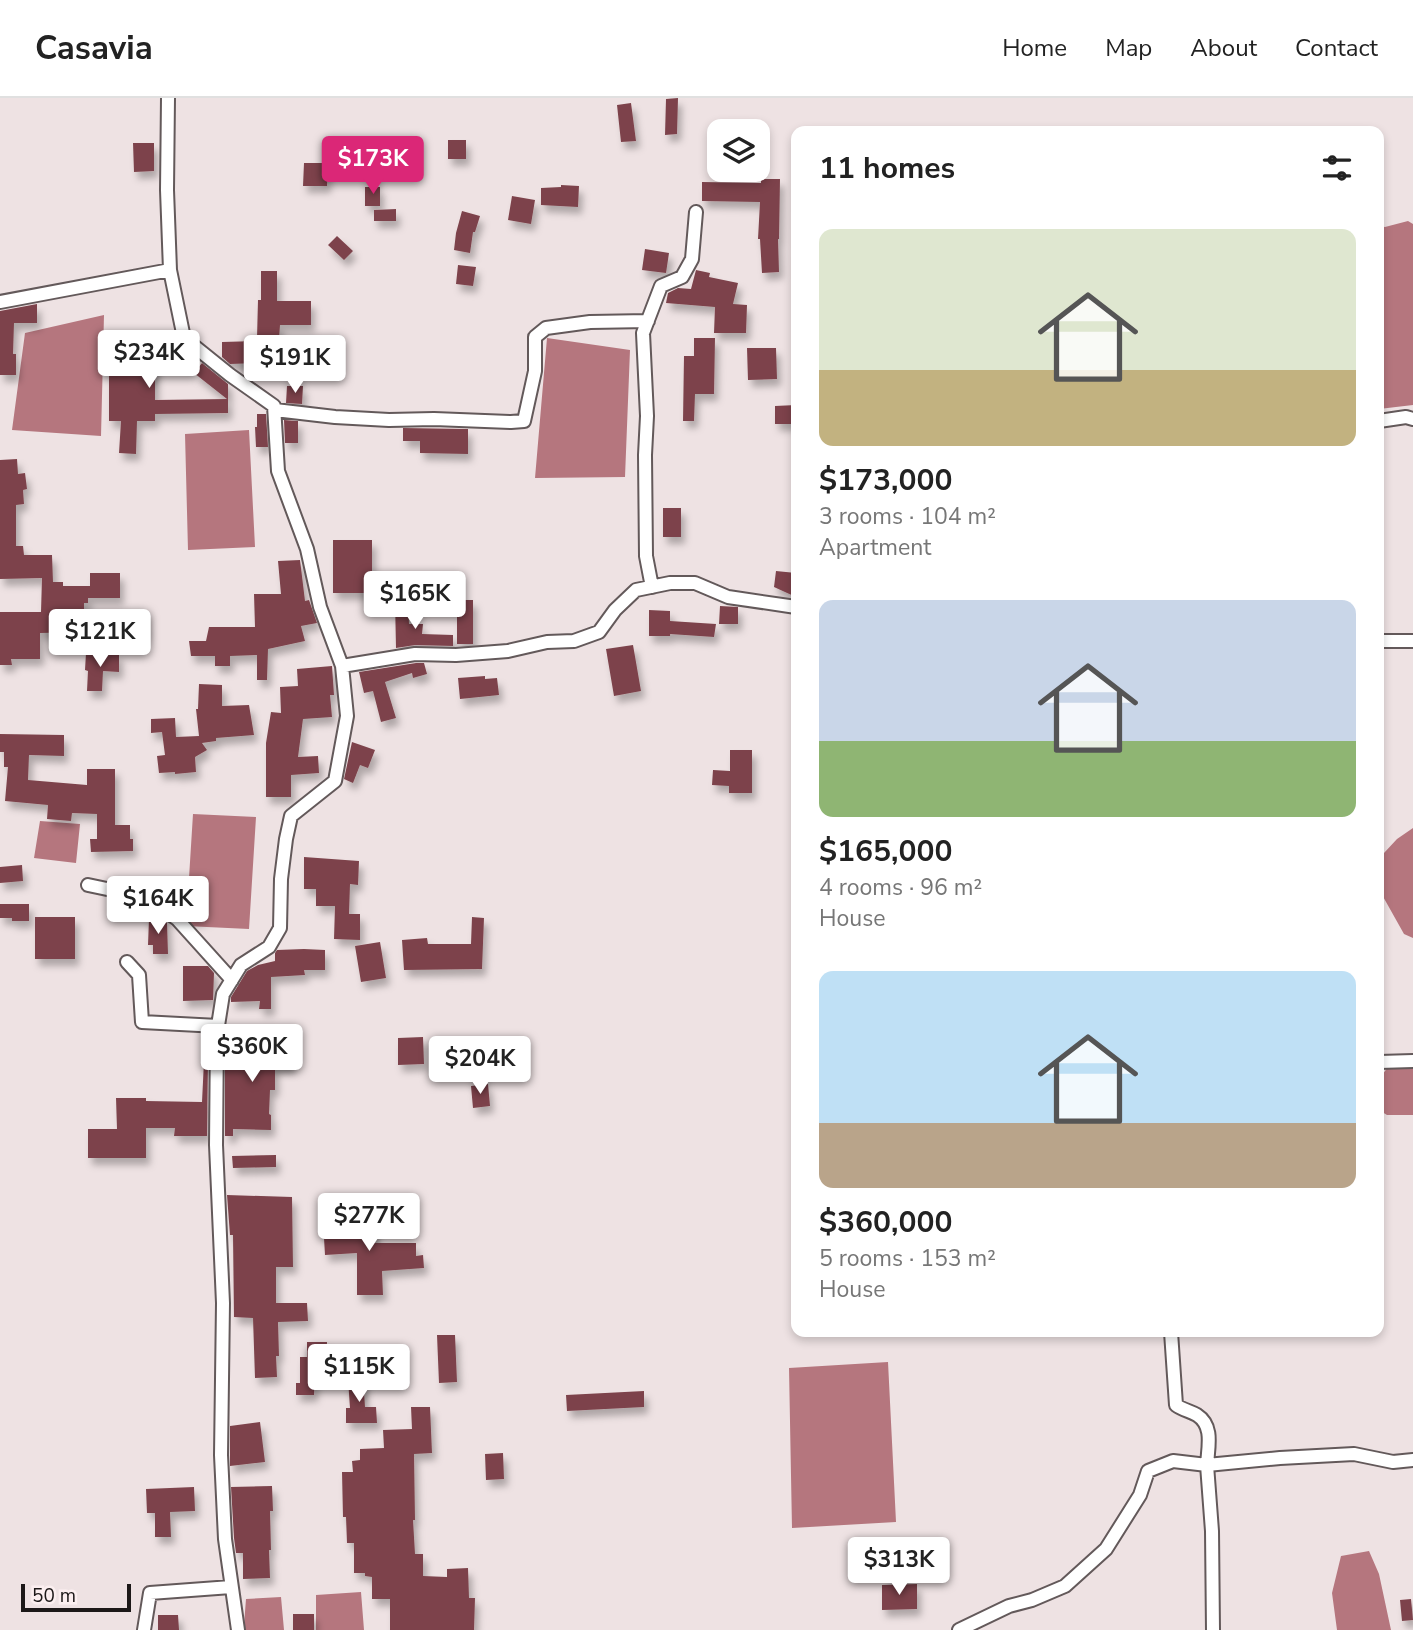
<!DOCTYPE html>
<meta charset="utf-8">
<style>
:root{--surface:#fff;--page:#f6f6f6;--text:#222;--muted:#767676;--line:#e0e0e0;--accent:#db2777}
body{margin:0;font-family:"Nunito Sans",sans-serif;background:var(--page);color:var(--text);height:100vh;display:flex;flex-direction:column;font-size:26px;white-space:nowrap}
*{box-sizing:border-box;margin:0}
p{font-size:23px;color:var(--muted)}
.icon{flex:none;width:38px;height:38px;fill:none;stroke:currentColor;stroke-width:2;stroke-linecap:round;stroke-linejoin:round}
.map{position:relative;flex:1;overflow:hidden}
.drawer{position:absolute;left:791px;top:28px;width:593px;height:1211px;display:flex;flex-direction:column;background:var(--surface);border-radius:14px;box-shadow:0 4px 10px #0003}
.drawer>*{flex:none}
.buttons{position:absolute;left:707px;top:21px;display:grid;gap:14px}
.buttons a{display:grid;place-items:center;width:63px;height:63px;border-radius:14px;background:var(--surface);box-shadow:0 4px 10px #0003;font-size:35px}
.scale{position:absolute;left:21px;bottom:18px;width:110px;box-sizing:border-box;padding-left:7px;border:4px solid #1c1818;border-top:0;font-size:19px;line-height:24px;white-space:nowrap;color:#1c1818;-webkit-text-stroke:5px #fbeff0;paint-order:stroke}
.price{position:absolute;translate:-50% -60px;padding:0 16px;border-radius:7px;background:#fff;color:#222;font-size:23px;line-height:46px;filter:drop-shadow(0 2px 4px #0008)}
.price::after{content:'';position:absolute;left:50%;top:42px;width:21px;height:16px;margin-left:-10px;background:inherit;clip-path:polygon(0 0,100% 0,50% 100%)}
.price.current{background:var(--accent);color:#fff}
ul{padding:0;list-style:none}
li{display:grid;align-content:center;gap:14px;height:371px;padding:0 28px}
li span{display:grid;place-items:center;height:217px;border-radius:14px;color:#555}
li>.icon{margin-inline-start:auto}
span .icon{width:126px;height:126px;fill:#fffc;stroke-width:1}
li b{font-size:30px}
h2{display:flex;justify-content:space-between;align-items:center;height:84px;padding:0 28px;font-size:30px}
header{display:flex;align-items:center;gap:42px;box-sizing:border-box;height:98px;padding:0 35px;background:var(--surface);border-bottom:2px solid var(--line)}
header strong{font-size:33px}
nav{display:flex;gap:38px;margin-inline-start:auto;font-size:24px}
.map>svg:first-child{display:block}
</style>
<header>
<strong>Casavia</strong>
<nav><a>Home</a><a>Map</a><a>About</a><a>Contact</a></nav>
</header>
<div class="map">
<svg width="1413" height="1532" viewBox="0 0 1413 1532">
<defs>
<filter id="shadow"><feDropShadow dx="4" dy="7" stdDeviation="3.5" flood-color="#0004"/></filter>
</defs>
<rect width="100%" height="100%" fill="#eee2e3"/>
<!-- water -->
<path fill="#b5767e" d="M1408 123 1413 126V307L1379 311V128L1385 129Z
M104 217 101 338 12 332 25 235Z
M547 240 630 252 625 379 535 380Z
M249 332 255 449 188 452 185 336Z
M193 716 256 719 249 831 186 828Z
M40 723 80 726 76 765 34 760Z
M1413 730V840L1404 836 1381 795 1384 755 1397 741Z
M1413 967V1017H1387L1379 1012V981L1388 969Z
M888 1264 896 1424 792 1430 789 1270Z
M1369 1453 1379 1476 1391 1532H1337L1332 1495 1341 1458Z
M361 1494 364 1532H316V1497Z
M281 1499 284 1532H245L244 1527 246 1501Z"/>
<!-- building -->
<path fill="#7d434b" filter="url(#shadow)" d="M678 0 677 36 665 37 666 1Z
M631 5 636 43 621 44 617 7Z
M448 42H466V61H448Z
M133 45H154V73L134 74Z
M304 65H328L327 88H303Z
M761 81H780L779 141H778L779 174 762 175 760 141H758L760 104 702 103V84L761 85Z
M561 87 579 88 578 109 541 107V90L561 89Z
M365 89H380V108H365Z
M512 98 535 102 531 126 508 122Z
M396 111V123H374V112Z
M462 113 480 118 475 134H473L470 155 454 152 456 135Z
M337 138 353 153 344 162 328 147Z
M645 151 669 155 666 175 642 172Z
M458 167 476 169 473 188 456 186Z
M696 172 710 175 709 179 738 185 733 206 747 207 746 235H714L715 209 666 205 668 195 678 190 691 191Z
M261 173H277V203H311V227H280L279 241 257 240 258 202H261Z
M37 206V225H14L13 256H16V277H0V213Z
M109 240H155V302L227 301 194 275 202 265 228 286V315L155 316V323H137L136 356 119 355 121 323H109Z
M694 240H715L714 296H695L694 323H683L684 258H694Z
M257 243V265L230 266 222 259V244Z
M747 250H776L777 281 748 282Z
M287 288H303L302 306 286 305Z
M796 307V326H775V308Z
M257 316H266L268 349H256L255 329H257Z
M284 322 298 323V345H285Z
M403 330 468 331V356L420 355V343H403Z
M17 361 18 376 25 375 27 391 23 392 24 406 16 407V448H23L24 457H52L53 484H63V488H90V475H120V500H88V505H84V534L40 535V561H11L12 567H0V514H41L42 480 0 481V362Z
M663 410H681V439H663Z
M333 442H372V478H386V501L367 502 366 495H333Z
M300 462 305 503 309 502 317 525 301 528 305 543 268 551 267 582H257V557L230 558V568H215V558H191L189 543H206L209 529H255L254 496H281L278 463Z
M776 473 796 475V499L774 489Z
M395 502H408L409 526H423L422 536 453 537V548L415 547 396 550Z
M457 502H473V546H457Z
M720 508 738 509V526H719Z
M114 512H145L146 536H114Z
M649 512 670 513V523L716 526 714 539 670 536V538H649Z
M633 547 641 593 614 598 606 551Z
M86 555 119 556V574L103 573 102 593H87L88 573 85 572Z
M416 565H424L427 576 413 580 412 575 385 584 396 620 381 624 373 593 364 595 359 574Z
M332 568 334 597H330L332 619 303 621 298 659 318 658 319 675 291 677V699H266V645L271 614 281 615 280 589 298 588 297 571Z
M485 578V581L497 580 499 597 460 601 458 580Z
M199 586 222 587V608L249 607 254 637 216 640V643L202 645 207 652 195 659 196 674 175 676V674L159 675 157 658 165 657 162 634 151 635V621L175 620 176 639 199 638 196 611H198Z
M0 636 64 637V658L29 657 28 682 87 687V671H115V727H130V741H133V753L91 754 90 741H97V716L72 715 71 723 47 721 48 707 5 703 8 669H4V654H0Z
M352 644 375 652 368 670 360 667 353 685 344 681Z
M730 652H752V695H729V688L712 687 713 672 730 673Z
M304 759 359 763 358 787 350 786 349 816H360V842L334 841 335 808H316V791H304Z
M22 767 23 783 0 785V769Z
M0 806H29V823H12V820H0Z
M35 819H75V861H35Z
M472 819 484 820 482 871 404 872 402 842 427 840 428 846H471Z
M149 821H161L167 825 168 856H153V847H148Z
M380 844 386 880 361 884 355 848Z
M304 851 325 852V872H304L305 877 271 879V911H259L260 903 231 904V899L247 873 258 867 275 863V855L277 852Z
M183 868H208L214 875 213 902 183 903Z
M248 937 274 938 273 951H291V969H275V992H270L269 1016 271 1017V1032L233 1031V1038H225V964H227V957H248Z
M423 939 424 966 398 967V940Z
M204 963H208L207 1038H174L175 1030H146V1060H88V1031H117L116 1000H146V1003L202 1004Z
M488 986 490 1008 473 1010 471 988Z
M276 1057V1069L233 1070 232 1058Z
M227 1097 292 1099 293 1169H276V1205H307L308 1223 278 1224 279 1258H276L277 1279 255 1280 253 1220 234 1219 233 1137H230Z
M374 1121 375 1145H416V1158L423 1157 424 1170 382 1173 383 1197H357V1155L325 1157 323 1123Z
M437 1237H455L457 1284 439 1285Z
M307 1244H327L326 1270H315L314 1297H296V1285H300V1259H307Z
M363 1279 365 1309H376L377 1325H346V1310H350L348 1281Z
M644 1293V1309L567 1313 566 1297Z
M411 1309H430L432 1355 414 1356 415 1422H413L415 1456H423V1478L447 1479V1471L468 1470 469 1500H475L474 1532H390V1501H372V1479L365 1478V1475H354V1445H347L346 1419H343L342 1374H353L352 1363 360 1362V1351L384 1350 383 1332 412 1331Z
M260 1324 265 1364 230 1368V1328Z
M503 1355 504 1381 486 1382 485 1356Z
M272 1388 273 1413H270L271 1452H269L270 1480 243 1481V1455H236L234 1440 231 1389Z
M194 1389 195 1413 170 1414 171 1439H155V1415H147L146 1391Z
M917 1486V1511L882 1512V1487Z
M1411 1501 1413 1522 1402 1523 1400 1502Z
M293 1516H314V1532H293Z
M158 1517H178L179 1532H158Z"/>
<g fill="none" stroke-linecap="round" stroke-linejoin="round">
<defs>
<path id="minor" d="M168 0 167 92 170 172 184 240 230 277 274 308 278 373 307 451 320 509 342 568 347 618 335 683 291 718 286 741 281 781 280 830 269 849 241 867 223 896 217 934 216 1047 223 1205 221 1357 225 1441 238 1532
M0 204 170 172
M275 312 335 319 389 322 434 321 511 324 524 323 535 273V239L546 230 590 224 648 223
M1379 323 1406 319 1413 321
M652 489 646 458 645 357 647 318 643 235 661 188 682 179 692 161 696 114
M1379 543H1413
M342 568 415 556 456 557 508 553 547 544 574 543 599 534 615 512 636 492 670 485H695L728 499 796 509
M88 787 145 799 177 821 232 882
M127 864 139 877 142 924 218 928
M1379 964 1413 963
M1171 1234 1176 1307C1183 1312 1190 1313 1197 1317 1214 1328 1208 1349 1207 1367L1280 1360 1354 1356 1393 1364 1413 1362
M144 1532 150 1495 231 1489
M959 1532 1009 1508 1032 1502 1065 1488 1106 1451 1140 1397 1148 1373 1173 1363 1207 1367 1212 1433 1213 1532"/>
</defs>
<!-- minor casing -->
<use href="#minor" stroke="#63595a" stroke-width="16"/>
<!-- minor -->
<use href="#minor" stroke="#fff" stroke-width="12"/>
</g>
</svg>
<div class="buttons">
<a><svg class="icon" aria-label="layers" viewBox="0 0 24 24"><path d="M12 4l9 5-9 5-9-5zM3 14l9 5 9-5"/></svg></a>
</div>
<div class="scale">50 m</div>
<b class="price current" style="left:373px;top:98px">$173K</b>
<b class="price" style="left:149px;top:292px">$234K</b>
<b class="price" style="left:295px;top:297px">$191K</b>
<b class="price" style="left:415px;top:533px">$165K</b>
<b class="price" style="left:100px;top:571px">$121K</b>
<b class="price" style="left:158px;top:838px">$164K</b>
<b class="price" style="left:252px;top:986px">$360K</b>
<b class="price" style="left:480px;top:998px">$204K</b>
<b class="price" style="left:369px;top:1155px">$277K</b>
<b class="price" style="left:359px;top:1306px">$115K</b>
<b class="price" style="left:899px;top:1499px">$313K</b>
<section class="drawer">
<h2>11 homes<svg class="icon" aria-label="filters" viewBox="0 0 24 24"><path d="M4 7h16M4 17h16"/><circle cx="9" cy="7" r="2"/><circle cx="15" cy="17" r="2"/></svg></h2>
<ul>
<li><span style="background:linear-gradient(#dfe7d0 65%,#c2b280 0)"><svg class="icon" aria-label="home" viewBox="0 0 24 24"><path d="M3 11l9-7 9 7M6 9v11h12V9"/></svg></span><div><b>$173,000</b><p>3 rooms · 104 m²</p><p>Apartment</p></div></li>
<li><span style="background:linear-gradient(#c9d6e8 65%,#8fb573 0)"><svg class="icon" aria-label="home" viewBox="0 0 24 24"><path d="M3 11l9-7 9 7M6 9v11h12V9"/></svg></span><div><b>$165,000</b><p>4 rooms · 96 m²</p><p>House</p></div></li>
<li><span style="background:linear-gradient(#bfe0f5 70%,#b9a48a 0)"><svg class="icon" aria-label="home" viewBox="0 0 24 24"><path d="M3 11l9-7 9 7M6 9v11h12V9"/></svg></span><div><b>$360,000</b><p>5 rooms · 153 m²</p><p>House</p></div></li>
</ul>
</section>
</div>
